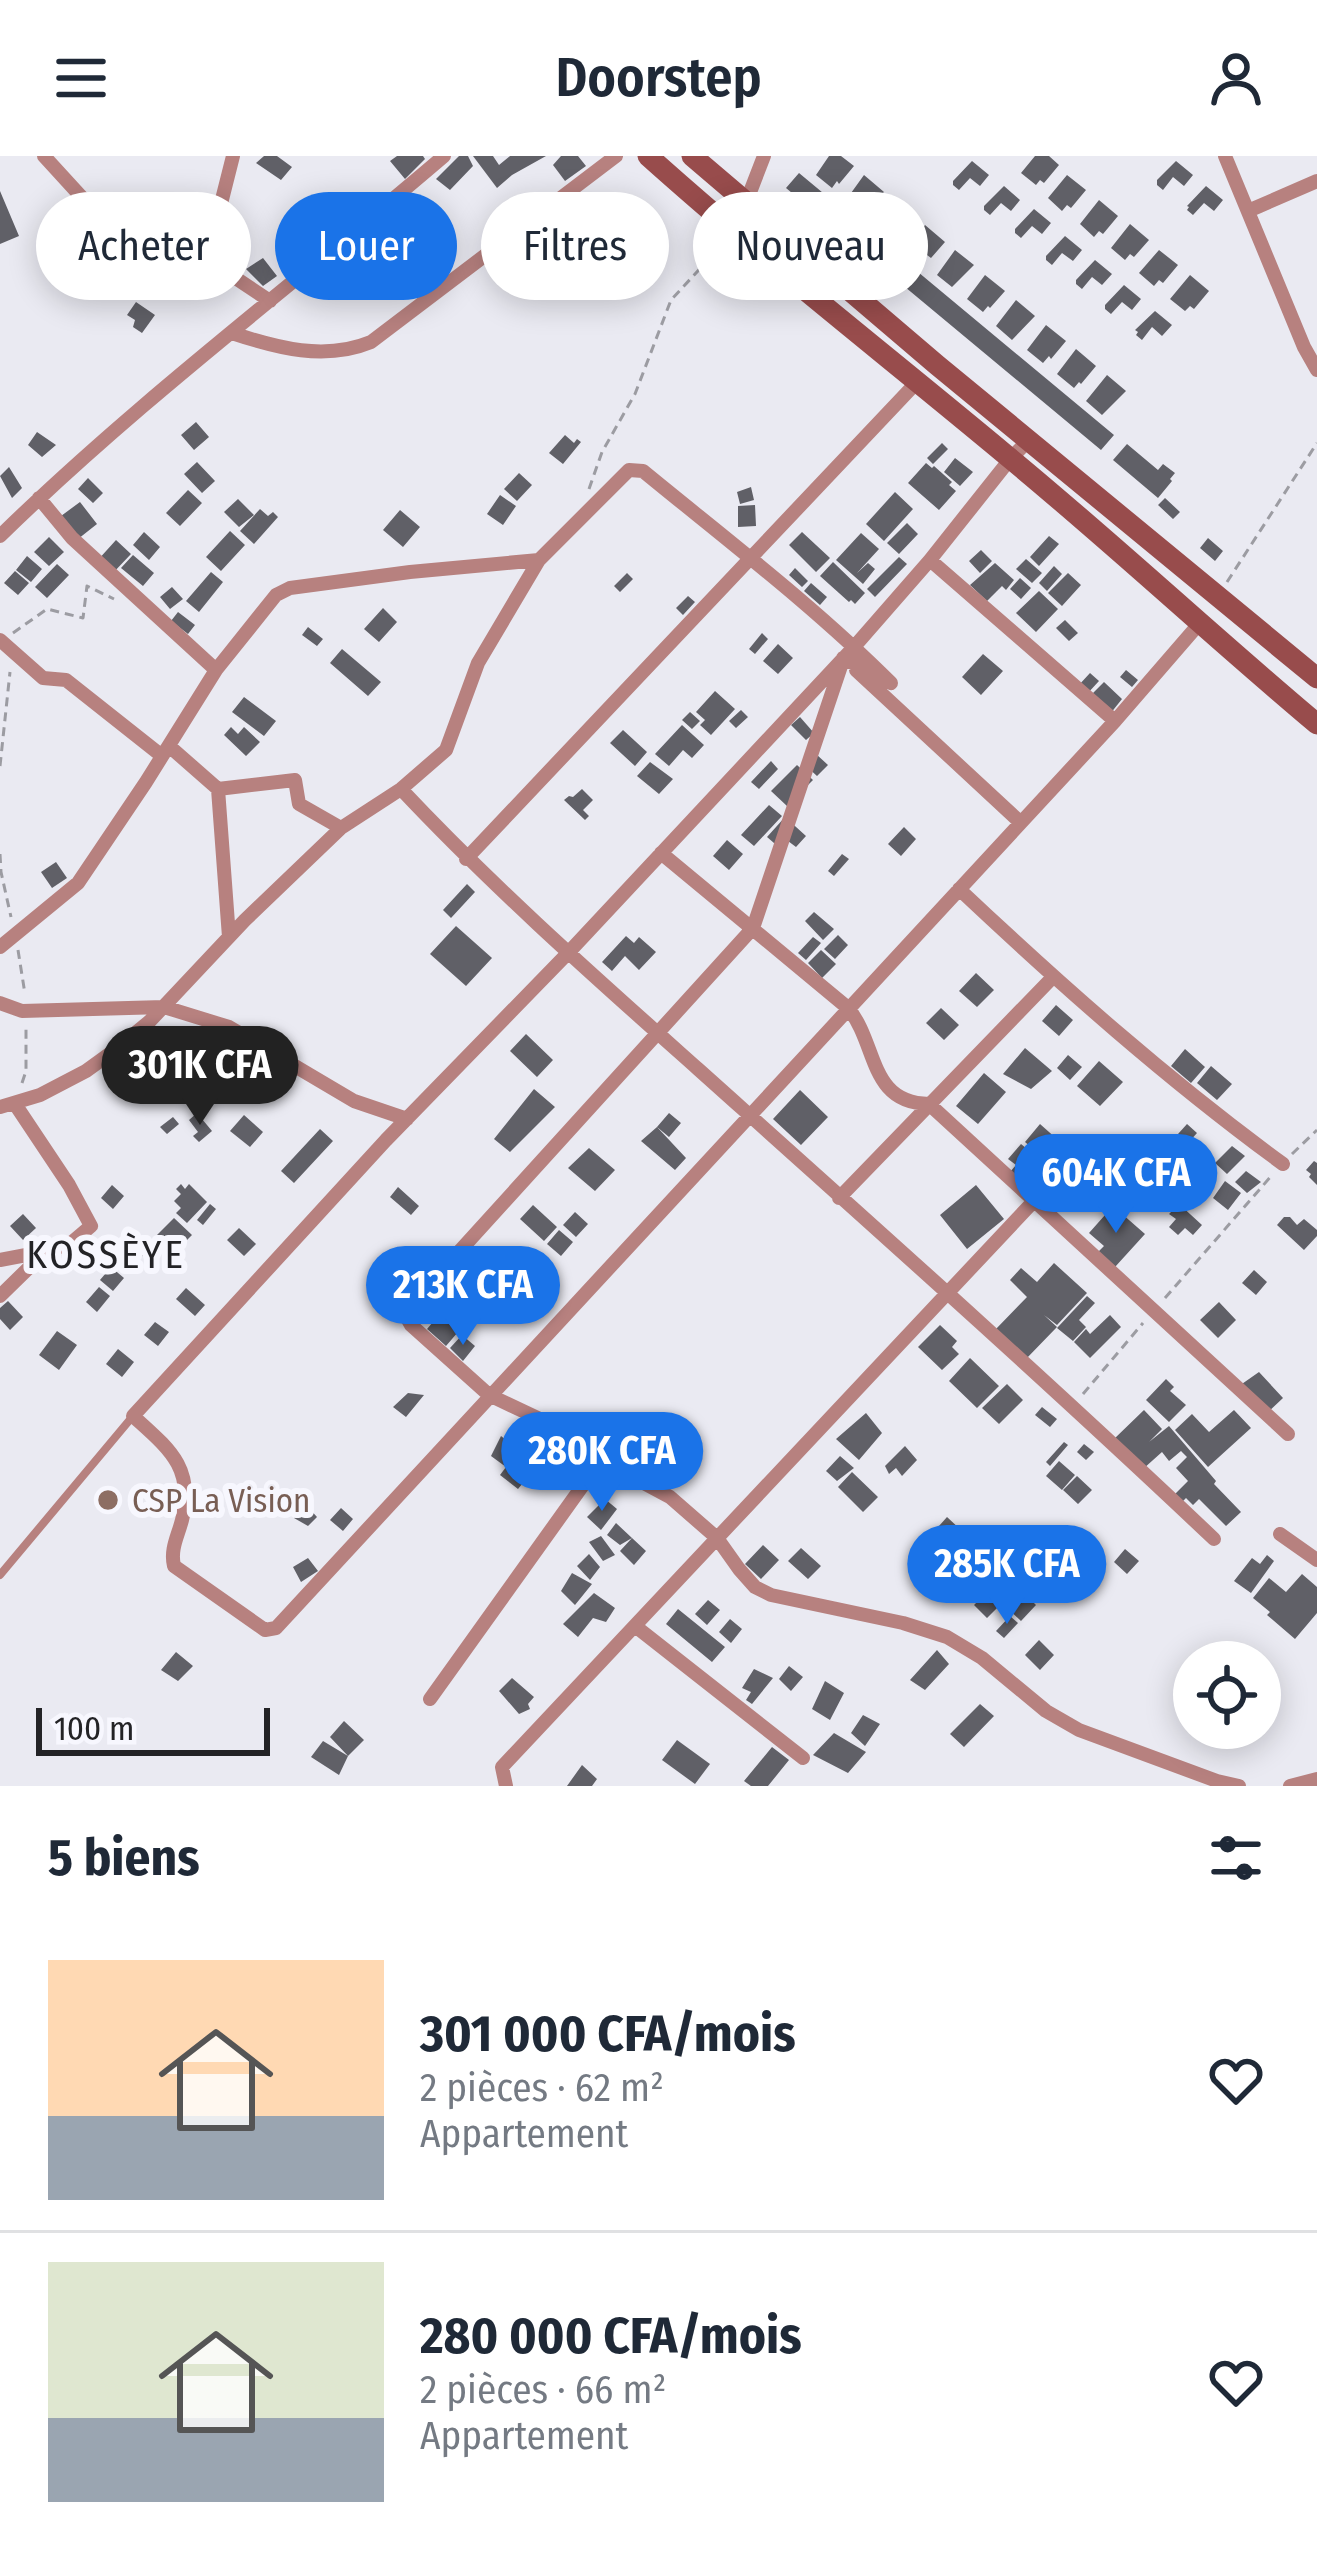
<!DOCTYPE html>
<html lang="fr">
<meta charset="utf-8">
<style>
:root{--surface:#fff;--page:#f2f2f3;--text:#1f2937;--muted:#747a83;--line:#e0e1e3;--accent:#1a73e8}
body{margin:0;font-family:"Fira Sans Condensed",sans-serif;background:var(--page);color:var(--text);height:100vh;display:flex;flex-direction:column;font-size:45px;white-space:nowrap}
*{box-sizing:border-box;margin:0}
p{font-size:39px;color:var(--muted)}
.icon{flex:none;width:66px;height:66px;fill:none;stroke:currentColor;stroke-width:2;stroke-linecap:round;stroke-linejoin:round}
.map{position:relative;height:1630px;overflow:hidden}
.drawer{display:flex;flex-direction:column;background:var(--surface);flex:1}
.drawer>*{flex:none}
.top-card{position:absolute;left:36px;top:36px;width:1245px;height:108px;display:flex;gap:24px}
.buttons{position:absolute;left:1173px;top:1485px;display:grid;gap:24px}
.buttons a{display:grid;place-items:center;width:108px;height:108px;border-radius:50%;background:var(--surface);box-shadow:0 6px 30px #0003;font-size:60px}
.scale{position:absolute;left:36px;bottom:30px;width:234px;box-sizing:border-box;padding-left:12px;border:6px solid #232326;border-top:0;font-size:33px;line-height:42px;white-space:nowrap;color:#232326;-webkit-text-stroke:9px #f7f7fe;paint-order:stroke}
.price{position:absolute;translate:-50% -102px;padding:0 27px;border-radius:42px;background:var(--accent);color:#fff;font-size:39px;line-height:78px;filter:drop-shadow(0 3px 6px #0008)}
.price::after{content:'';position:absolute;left:50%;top:72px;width:36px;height:27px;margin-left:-18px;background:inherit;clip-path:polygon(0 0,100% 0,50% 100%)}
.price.selected{background:#222;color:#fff}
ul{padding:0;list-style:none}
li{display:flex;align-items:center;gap:36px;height:300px;padding:0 48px}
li+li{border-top:3px solid var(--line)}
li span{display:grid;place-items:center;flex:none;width:336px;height:240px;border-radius:0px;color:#555}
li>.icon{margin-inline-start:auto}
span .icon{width:144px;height:144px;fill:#fffc;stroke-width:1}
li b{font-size:51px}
h2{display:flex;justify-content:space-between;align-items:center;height:144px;padding:0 48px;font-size:51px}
.chip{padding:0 42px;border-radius:54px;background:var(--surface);box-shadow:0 6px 30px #0003;font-size:42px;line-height:108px}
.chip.selected{background:var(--accent);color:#fff}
header{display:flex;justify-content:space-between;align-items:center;height:156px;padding:0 48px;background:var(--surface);font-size:54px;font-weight:600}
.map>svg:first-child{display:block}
</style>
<header><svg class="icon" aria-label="menu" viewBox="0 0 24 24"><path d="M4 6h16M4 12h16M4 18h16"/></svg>Doorstep<svg class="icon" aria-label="person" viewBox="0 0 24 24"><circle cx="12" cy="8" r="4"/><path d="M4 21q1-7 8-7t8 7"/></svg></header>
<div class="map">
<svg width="1317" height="1630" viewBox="0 0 1317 1630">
<rect width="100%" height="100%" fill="#eaeaf2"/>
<!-- building -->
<path fill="#606067" d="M264 0H277L292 11 281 24 256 7Z
M397 0H423L425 3 405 23 390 5Z
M459 0H468L473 10 450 34 436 23Z
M473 0H493L499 9 510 0H546L512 19 497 32Z
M561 0H578L586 10 565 25 553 9Z
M829 0H841L854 10 839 28 837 25 832 32 816 19Z
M1035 0H1049L1059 9 1044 27 1040 24 1036 29 1021 17Z
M972 5 989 19 980 30 970 22 959 34 953 29V25Z
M1176 5 1193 19 1184 30 1173 21 1163 34 1157 29V24Z
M799 17 1114 279 1101 294 786 32Z
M864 19 884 36 862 57 846 44Z
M1067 19 1086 34 1071 52 1067 49 1062 55 1048 42Z
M1004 30 1020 44 1011 55 1001 47 990 59 984 54V50Z
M1206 30 1223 44 1214 55 1204 47 1193 59 1187 54 1189 51 1187 50Z
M0 35 19 80 0 88Z
M894 44 914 60 899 77 897 75 891 82 875 68Z
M1099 44 1118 60 1103 78 1099 75 1094 81 1080 68Z
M1034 53 1051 67 1042 78 1032 70 1021 82 1015 77V73Z
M1130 68 1149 84 1134 101 1130 98 1125 104 1111 92Z
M925 69 945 86 931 102 927 99 921 106 906 94Z
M1065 80 1082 94 1073 105 1062 97 1052 109 1046 104V100Z
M955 94 974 109 952 131 937 119Z
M1159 94 1178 109 1163 127 1159 124 1154 130 1139 117Z
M263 102 277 120 263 130 246 113Z
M1095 104 1112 118 1102 129 1092 121 1082 133 1076 128V124Z
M985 119 1005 135 990 152 988 150 983 156 967 143Z
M1190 119 1209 135 1194 153 1190 150 1185 155 1170 143Z
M1124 129 1141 143 1132 154 1122 146 1111 158 1105 153V149Z
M1016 144 1035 160 1012 184 996 170Z
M136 146 155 159 142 177 133 171 135 164 127 159Z
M1155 155 1172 169 1162 180 1152 171 1142 184 1136 179 1138 176 1135 174Z
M1046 169 1066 185 1051 203 1049 200 1043 207 1027 194Z
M1076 193 1096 210 1081 228 1079 226 1074 232 1057 218Z
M1107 219 1126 235 1102 259 1086 245Z
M196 266 209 281 194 294 181 279Z
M37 276 56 289 42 301 28 289Z
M565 279 574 287 577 283 581 286 563 308 549 297Z
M942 287 948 293 933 308 927 302Z
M1127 288 1158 314 1163 308 1175 317 1170 323 1172 325 1158 342 1113 304Z
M955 302 973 316 960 330 944 316Z
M197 306 215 325 202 337 184 318Z
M926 307 932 312 934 310 952 326 949 329 956 335 939 354 908 327Z
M9 311 22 332 12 342 0 320Z
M519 317 532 329 517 345 504 333Z
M88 322 103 337 93 347 78 333Z
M751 331 754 344 740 348 737 336Z
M188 334 202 347 180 370 166 357Z
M895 336 913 353 884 385 866 368Z
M500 339 516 350 503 369 487 358Z
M1165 342 1180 356 1173 363 1158 349Z
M238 343 254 359 239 371 224 356Z
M80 346 97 368 78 383 61 360Z
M755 349 756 370 738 371V350Z
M260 353 268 360 273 356 278 361 254 388 240 375Z
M400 354 420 371 403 391 383 374Z
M907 367 918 378 899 398 887 387Z
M230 375 245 389 221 415 206 401Z
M144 376 160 391 149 404 133 389Z
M802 376 830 402 816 416 789 389Z
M861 377 879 393 857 417 868 407 875 413 863 428 836 404Z
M1049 380 1059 388 1039 410 1030 401Z
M49 381 64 396 49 410 34 396Z
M1208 382 1223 395 1215 405 1200 392Z
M116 384 131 398 112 418 97 405Z
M981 394 992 405 980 417 969 405Z
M133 399 154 417 143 430 121 412Z
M27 400 42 413 31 426 16 414Z
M899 401 907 408 875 441 867 433Z
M1026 403 1042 417 1032 427 1016 413Z
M833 406 865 437 855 448 851 444 849 446 820 420Z
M995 407 1014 424 1006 434 1002 430 987 445 970 429Z
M57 408 69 419 47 442 35 431Z
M1054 410 1062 418 1047 435 1039 427Z
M795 412 808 425 802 431 789 419Z
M15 415 29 427 18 439 4 427Z
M211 416 223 426 199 456 186 445Z
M627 417 633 423 620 436 614 430Z
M1068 417 1081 429 1062 450 1048 437Z
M1020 422 1031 432 1021 443 1010 433Z
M811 427 827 441 820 449 804 435Z
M172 431 183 443 170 453 160 441Z
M1039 435 1058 453 1036 476 1016 457Z
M688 440 695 446 683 459 676 452Z
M383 452 397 466 379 486 364 473Z
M178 456 195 469 188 478 171 465Z
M1065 464 1078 477 1069 485 1056 472Z
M308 471 323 483 317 490 302 479Z
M762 477 768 483 755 498 749 493Z
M778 488 793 502 778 518 763 505Z
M342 493 381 526 368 540 330 507Z
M983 498 1003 515 981 539 962 521Z
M1126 514 1138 524 1132 531 1120 521Z
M1090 517 1099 525 1087 538 1078 530Z
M1104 526 1122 543 1110 558 1090 540Z
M715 535 735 553 711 579 700 569 705 564 696 556Z
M244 541 276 565 264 580 232 556Z
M741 554 748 561 736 572 729 565Z
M690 556 700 565 692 573 682 564Z
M800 561 814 577 806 584 791 569Z
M682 569 704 589 692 602 683 594 669 610 655 598Z
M231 571 238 578 244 571 260 586 246 600 224 579Z
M623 574 647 596 635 610 610 587Z
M816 598 828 609 817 620 805 609Z
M771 605 778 613 759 633 751 626Z
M650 606 673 623 659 638 637 620Z
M797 609 813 624 787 650 771 635Z
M582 633 593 644 583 654 589 660 585 664 564 644 569 640 573 641Z
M769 649 782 660 754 690 741 679Z
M785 661 806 680 796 691 788 685 781 693 767 681Z
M904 671 916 683 901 700 888 688Z
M727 684 743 698 729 714 713 700Z
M842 698 849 703 834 720 828 715Z
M56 706 67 722 52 732 41 716Z
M467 728 475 736 451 762 443 754Z
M814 756 834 773 823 784 805 765Z
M456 770 492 802 466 830 430 798Z
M838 779 848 789 835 803 824 793Z
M626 780 634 787 639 781 656 796 639 814 625 800 612 815 602 806Z
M813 781 821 787 806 804 798 797Z
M821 794 836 808 822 822 808 807Z
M976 817 994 834 977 851 959 835Z
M1056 849 1073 864 1059 880 1042 865Z
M941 852 959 869 944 884 926 867Z
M526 878 553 904 537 921 510 895Z
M1025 892 1052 915 1031 933 1003 918Z
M1185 893 1205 911 1191 927 1171 910Z
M1068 899 1082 911 1070 924 1057 912Z
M1099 905 1123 926 1100 950 1077 930Z
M1211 910 1232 928 1217 944 1197 927Z
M984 917 1006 936 978 968 956 950Z
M534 933 555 951 510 996 494 983Z
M800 934 828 961 801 989 773 963Z
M197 957 212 975 199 986 193 980 198 976 189 964Z
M669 957 681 967 669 981 657 971Z
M244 959 263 976 250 991 230 975Z
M173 961 179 968 167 978 160 971Z
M1040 968 1058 984 1044 1002 1025 986Z
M1187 968 1197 977 1188 987 1178 978Z
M657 971 686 1002 675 1014 641 985Z
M320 973 333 985 294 1027 281 1015Z
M1021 988 1038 1002 1019 1023 1010 1016 1016 1009 1008 1003Z
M1232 990 1245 1000 1227 1018 1215 1007Z
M589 992 615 1014 595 1035 568 1012Z
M1314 1005 1317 1007V1029L1309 1021 1311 1018 1306 1014Z
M1246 1015 1261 1026 1247 1037 1235 1026Z
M1225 1025 1241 1037 1228 1054 1213 1042Z
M181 1028 185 1033 189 1028 207 1046 187 1067 176 1057 181 1052 174 1045 181 1038 176 1033Z
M112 1029 124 1040 113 1053 101 1042Z
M976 1029 1004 1063 967 1093 940 1059Z
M398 1031 419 1050 411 1059 390 1041Z
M210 1048 216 1053 203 1069 197 1064Z
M1179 1048 1202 1069 1193 1079 1185 1072 1178 1079 1169 1071 1176 1063 1169 1058Z
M533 1049 557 1071 544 1085 520 1063Z
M1113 1050 1145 1078 1115 1111 1098 1096 1104 1090 1089 1077Z
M575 1056 588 1068 576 1081 563 1069Z
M23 1058 36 1072 23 1084 10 1070Z
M1284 1061H1290L1297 1069 1304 1063 1317 1074V1080L1304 1094 1277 1069Z
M174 1062 192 1079 175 1096 157 1079Z
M239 1072 256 1088 244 1100 227 1084Z
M559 1074 573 1086 561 1100 547 1088Z
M143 1081 155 1092 146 1103 133 1092Z
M512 1093 526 1105 514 1118 501 1104Z
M1054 1107 1087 1137 1057 1169 1044 1159 1057 1171 1025 1204 994 1175 1027 1141 1010 1124 1021 1112 1037 1126Z
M111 1111 124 1122 113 1135 100 1124Z
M493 1112 505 1124 497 1135 484 1121Z
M1254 1114 1267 1126 1256 1139 1242 1127Z
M480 1124 494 1139 482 1155 466 1139Z
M99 1131 110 1140 97 1156 86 1146Z
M186 1132 205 1149 195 1160 176 1143Z
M1087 1140 1095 1147 1079 1164 1086 1171 1073 1185 1057 1172Z
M460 1144 474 1157 461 1172 447 1159Z
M8 1145 23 1161 10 1174 0 1163V1152Z
M1219 1146 1236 1164 1218 1182 1200 1164Z
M439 1159 458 1176 446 1190 427 1173Z
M1110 1159 1121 1171 1090 1202 1074 1186 1086 1173 1090 1178Z
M155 1166 169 1176 158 1190 144 1179Z
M940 1169 957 1185 952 1191 959 1198 942 1214 918 1191Z
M57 1175 77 1189 59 1214 39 1199Z
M462 1179 475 1190 463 1205 450 1192Z
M118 1193 134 1206 122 1221 106 1208Z
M970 1202 999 1230 977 1252 949 1225Z
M1259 1216 1283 1242 1268 1256 1239 1230Z
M1166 1223 1174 1231 1170 1235 1186 1249 1169 1266 1146 1244Z
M1007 1228 1023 1244 999 1268 982 1252Z
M408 1237 424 1239 406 1261 393 1251Z
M1042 1251 1057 1263 1050 1271 1035 1259Z
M1144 1254 1162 1273 1149 1286 1169 1270 1216 1325 1214 1328 1241 1356 1226 1370 1199 1343 1193 1349 1186 1342 1181 1347 1173 1340 1188 1325 1176 1312 1187 1301 1181 1295 1169 1305 1162 1296 1143 1313 1114 1283Z
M1234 1254 1251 1272 1208 1311 1175 1274 1192 1258 1209 1276Z
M866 1257 882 1277 859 1304 836 1283Z
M501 1280 517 1293 506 1311 514 1301 532 1316 518 1333 500 1319 506 1311 491 1300Z
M1064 1286 1068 1289 1050 1310 1046 1306Z
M1084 1288 1094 1296 1086 1304 1077 1296Z
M905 1290 917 1304 902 1320 896 1312 889 1318 885 1310Z
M840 1300 854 1312 837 1325 826 1315Z
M551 1302 572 1303 571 1321 550 1319Z
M1059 1305 1075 1319 1062 1334 1046 1320Z
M852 1316 878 1341 863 1356 838 1331Z
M1077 1320 1092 1334 1078 1348 1063 1334Z
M605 1343 617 1353 601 1374 587 1361Z
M307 1350 317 1361 308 1370 294 1362Z
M341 1352 353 1363 343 1375 330 1364Z
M947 1361 961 1374 945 1392 931 1379Z
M616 1367 632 1382 646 1395 634 1409 620 1395 632 1382 620 1389 607 1379Z
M601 1380 615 1399 603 1405 589 1386Z
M763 1389 779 1404 761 1423 745 1408Z
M801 1392 821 1410 808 1423 788 1405Z
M1125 1393 1139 1405 1127 1418 1114 1406Z
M589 1398 600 1411 590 1424 577 1410Z
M1267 1399 1274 1405 1251 1437 1234 1425 1252 1402 1260 1408Z
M308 1402 318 1415 301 1426 293 1411Z
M1032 1410 1042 1418 1030 1431 1020 1423Z
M572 1417 592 1428 575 1449 561 1435Z
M1302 1418 1317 1431V1457L1295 1483 1267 1459 1270 1456 1253 1442 1269 1422 1286 1436Z
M1053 1420 1059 1426 1043 1443 1038 1438Z
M1022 1426 1026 1430 1022 1435 1024 1438 1029 1432 1039 1441 1033 1446 1036 1449 1021 1465 1002 1447Z
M988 1435 1001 1448 987 1462 974 1449Z
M594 1437 615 1452 606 1466 593 1462 578 1481 563 1468Z
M708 1444 720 1454 707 1469 695 1458Z
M678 1453 725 1491 712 1506 666 1468Z
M1010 1460 1018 1467 1004 1482 996 1475Z
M730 1463 742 1473 731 1487 719 1476Z
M1039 1484 1054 1499 1040 1514 1025 1499Z
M937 1494 949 1508 925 1534 910 1524Z
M176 1496 193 1510 178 1525 161 1514Z
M789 1510 803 1521 791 1535 779 1523Z
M754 1513 773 1522 752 1548 746 1544 751 1536 742 1532Z
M512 1522 534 1541 528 1548 530 1553 519 1558 499 1535Z
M825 1525 844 1537 830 1564 812 1553Z
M980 1548 994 1560 964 1591 950 1578Z
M863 1559 880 1568 865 1590 851 1577Z
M344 1565 364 1584 348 1600 339 1619 311 1601 323 1585 348 1600 330 1581Z
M834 1577 866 1596 848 1617 813 1599Z
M677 1584 710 1608 695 1628 662 1604Z
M772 1591 789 1604 768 1630H751L744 1625Z
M582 1609 597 1623 592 1630H567Z"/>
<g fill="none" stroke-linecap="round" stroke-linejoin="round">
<!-- path -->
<path stroke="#9c9ca2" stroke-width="3" stroke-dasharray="9 6" stroke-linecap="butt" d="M589 333 602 296 635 238 671 144 720 91
M1227 426 1317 287
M13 477 47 453 83 462 87 430 114 443
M0 610 10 516
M0 698 1 716 11 761
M18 794 25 838
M22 927 26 915V871
M1292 998 1317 974
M1165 1142 1273 1018
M1083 1238 1143 1167"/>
<!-- lane -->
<path stroke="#b7817f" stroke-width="8" d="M0 1419 133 1260"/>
<!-- street -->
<path stroke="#b7817f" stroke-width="14" d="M44 0 97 58 180 85 270 145
M1225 0 1304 191 1317 214
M381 54 437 135
M1248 55 1317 25
M735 75 764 0
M207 103 233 0
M232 177C277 192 325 205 371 186L616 0
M1029 284 1011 302 930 404 854 491 569 796 386 984 133 1260C168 1292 195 1311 182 1364 178 1380 170 1393 174 1410L265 1474 276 1472 1115 565 1199 468
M39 342 72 382 216 514
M0 380C139 244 296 127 444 0
M930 404 1115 565
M0 484 43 522 66 524 162 600
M856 514 1020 666
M169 590 218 633 229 781
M218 633 295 624 299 648 341 672
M401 633C494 732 596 822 698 913 871 1068 1045 1223 1214 1383
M661 697 848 852C878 888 868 947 929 948L1288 1278
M466 703 917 226
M959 733C1062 830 1168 924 1283 1008
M0 791 78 727 146 626 216 514 276 439 290 432 410 416 539 404
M0 847 22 855 164 851 229 871 354 945 407 963
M0 951 40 939 86 915 115 894 150 865 245 764 341 672 401 633 446 594 478 507 539 404 629 314 643 315C727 384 814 450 891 527L843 502
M839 1042 1053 821
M0 1104 42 1096
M0 1140 45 1096 71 1087 91 1070 69 1029 15 948
M601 1304 670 1341 717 1382 739 1413 755 1431 771 1439 903 1467 947 1481 982 1502 1046 1555 1079 1574 1217 1625 1239 1630
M1280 1378 1317 1404
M635 1470 803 1602
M430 1543 601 1304 542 1264 489 1239 411 1169 406 1160 407 1153 753 772 842 507
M506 1630 502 1611 1033 1046
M1290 1630 1317 1623"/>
<!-- secondary -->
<path stroke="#984c4c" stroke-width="21" d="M648 0C764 104 886 199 1006 299 1112 386 1212 480 1317 568
M692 0 937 209 1317 522"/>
</g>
<!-- markers -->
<circle fill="#8d6e63" stroke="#f7f7fe" stroke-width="4.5" cx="108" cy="1344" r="12"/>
<g text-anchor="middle" stroke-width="12" stroke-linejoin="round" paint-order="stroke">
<!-- education labels -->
<g font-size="33" fill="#785e54" stroke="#f7f7fe" text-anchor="start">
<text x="132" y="1356">CSP La Vision</text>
</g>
<!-- quarter labels -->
<g font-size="39" letter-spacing="3" fill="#232326" stroke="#f7f7fe">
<text x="106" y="1112">KOSSÈYE</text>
</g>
</g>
</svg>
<div class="buttons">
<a><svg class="icon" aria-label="locate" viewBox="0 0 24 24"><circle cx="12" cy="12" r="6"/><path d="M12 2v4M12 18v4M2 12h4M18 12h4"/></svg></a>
</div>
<div class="scale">100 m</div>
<b class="price selected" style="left:200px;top:972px">301K CFA</b>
<b class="price" style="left:1116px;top:1080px">604K CFA</b>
<b class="price" style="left:463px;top:1192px">213K CFA</b>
<b class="price" style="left:602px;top:1358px">280K CFA</b>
<b class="price" style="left:1007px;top:1471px">285K CFA</b>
<div class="top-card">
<a class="chip">Acheter</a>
<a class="chip selected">Louer</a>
<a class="chip">Filtres</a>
<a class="chip">Nouveau</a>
</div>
</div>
<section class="drawer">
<h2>5 biens<svg class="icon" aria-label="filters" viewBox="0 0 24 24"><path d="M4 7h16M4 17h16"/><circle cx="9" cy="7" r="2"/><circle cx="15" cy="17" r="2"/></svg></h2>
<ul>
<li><span style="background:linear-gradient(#ffd9b3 65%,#9aa5b1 0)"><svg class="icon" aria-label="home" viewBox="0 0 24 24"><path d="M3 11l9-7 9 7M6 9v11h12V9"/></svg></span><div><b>301 000 CFA/mois</b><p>2 pièces · 62 m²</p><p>Appartement</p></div><svg class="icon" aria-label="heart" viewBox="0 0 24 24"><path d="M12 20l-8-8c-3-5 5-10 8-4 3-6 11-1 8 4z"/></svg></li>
<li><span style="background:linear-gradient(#dfe7d0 65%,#9aa5b1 0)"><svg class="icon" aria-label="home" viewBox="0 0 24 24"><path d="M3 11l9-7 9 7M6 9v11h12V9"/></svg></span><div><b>280 000 CFA/mois</b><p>2 pièces · 66 m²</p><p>Appartement</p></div><svg class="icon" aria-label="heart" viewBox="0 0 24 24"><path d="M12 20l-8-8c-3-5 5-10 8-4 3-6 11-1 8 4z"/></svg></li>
</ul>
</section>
